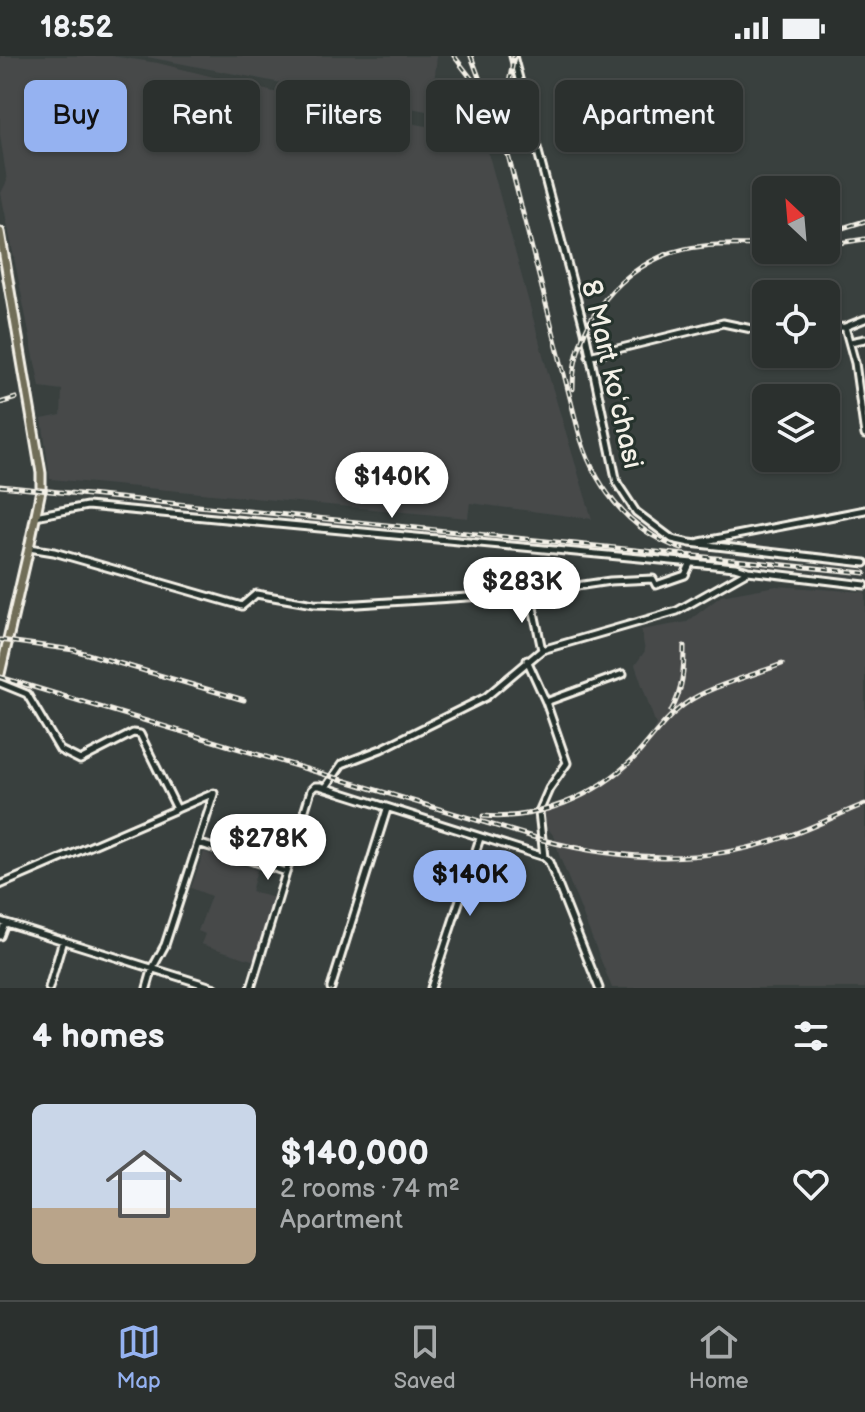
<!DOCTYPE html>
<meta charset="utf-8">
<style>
:root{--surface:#2b302e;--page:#333836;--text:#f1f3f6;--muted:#a6a9aa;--line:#474b4a;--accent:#95b2f1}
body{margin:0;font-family:"Balsamiq Sans",sans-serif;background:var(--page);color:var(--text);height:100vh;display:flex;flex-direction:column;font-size:30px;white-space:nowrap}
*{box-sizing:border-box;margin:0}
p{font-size:26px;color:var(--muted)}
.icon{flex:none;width:44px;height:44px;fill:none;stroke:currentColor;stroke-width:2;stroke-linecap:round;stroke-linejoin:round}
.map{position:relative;height:932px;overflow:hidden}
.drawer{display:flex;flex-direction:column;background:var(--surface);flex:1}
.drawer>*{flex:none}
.hud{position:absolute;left:24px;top:24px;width:818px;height:72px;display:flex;gap:16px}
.needle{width:52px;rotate:334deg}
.buttons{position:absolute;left:752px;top:120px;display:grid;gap:16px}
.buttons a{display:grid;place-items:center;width:88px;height:88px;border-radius:12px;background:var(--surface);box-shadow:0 2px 6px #0004,0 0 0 2px var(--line);font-size:40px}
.price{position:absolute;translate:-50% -68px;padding:0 18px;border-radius:28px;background:#fff;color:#222;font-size:26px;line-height:52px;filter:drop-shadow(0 2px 4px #0008)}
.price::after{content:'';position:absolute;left:50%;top:48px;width:24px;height:18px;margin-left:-12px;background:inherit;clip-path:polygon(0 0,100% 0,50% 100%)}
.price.current{background:var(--accent);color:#111}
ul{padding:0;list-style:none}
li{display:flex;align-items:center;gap:24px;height:200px;padding:0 32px}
li span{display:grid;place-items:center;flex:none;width:224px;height:160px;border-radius:12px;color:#555}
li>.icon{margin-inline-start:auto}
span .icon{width:96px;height:96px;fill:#fffc;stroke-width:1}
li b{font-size:34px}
h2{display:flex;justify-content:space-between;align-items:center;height:96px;padding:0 32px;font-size:34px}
.tag{padding:0 28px;border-radius:12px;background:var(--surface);box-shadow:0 2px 6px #0004,0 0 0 2px var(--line);font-size:28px;line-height:72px}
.tag.current{background:var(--accent);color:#111}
.status{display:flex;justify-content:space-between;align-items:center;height:56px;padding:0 40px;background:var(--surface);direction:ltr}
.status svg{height:22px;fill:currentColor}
.tab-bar{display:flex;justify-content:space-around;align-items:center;height:112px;border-top:2px solid var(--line);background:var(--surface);font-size:22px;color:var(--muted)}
.tab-bar a{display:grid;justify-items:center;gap:4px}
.tab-bar .current{color:var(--accent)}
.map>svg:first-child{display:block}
</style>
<div class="status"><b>18:52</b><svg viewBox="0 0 49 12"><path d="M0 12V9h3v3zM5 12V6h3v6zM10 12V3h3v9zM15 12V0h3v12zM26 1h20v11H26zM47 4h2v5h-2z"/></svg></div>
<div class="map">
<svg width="865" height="932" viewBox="0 0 865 932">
<rect width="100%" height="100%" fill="#39403e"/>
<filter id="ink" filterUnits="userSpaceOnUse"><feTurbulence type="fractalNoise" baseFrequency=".0125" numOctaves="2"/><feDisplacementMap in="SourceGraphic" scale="16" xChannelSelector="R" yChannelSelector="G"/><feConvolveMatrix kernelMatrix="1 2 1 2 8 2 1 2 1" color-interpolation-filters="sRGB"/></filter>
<g filter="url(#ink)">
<!-- built -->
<path fill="#46494a" d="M0 0H112L158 7 358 57 484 81 548 317 592 463 470 447 468 462 50 423 42 363 61 359 62 334 40 331 1 137 7 125 0 79Z
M142 0H437L431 56Z
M776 530 865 536V932H612L559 799 555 782 547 771 544 754 570 749 615 722 647 685 656 669 635 609 645 595 641 574 687 566 721 540Z
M204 796 257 814 251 836 275 842 255 905 201 888 205 878 198 875 211 840 191 832Z"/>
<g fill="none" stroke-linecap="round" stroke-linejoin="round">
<defs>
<path id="minor" d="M513 0 585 275 617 427 636 456 672 483 690 487 865 507
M845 271 855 307 865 379
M826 272 845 271 865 263
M850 286 865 283
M589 300 723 267 766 276
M35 460 87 450 735 511 748 515 865 529
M700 486 865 454
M29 492 54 496 242 550 256 538 314 548 342 549 530 537 610 525 653 523 656 529 685 519 690 508
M530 537 542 594
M527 604 546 646 567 707 549 733 539 756 544 801
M0 627 27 638 60 694 80 704 133 677 140 678 177 753
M546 646 623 618
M326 731 342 708 381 693 486 641 542 594 677 555 748 515
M198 787 286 816
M0 829 214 737
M0 865 215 932
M0 880 5 867
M49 932 63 884
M147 932 153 911 165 889 214 738
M251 932 311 734 315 730H320L544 801 549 806 599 932
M331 932 387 753
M431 932 480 782"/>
<path id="major" d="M0 176 41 417V434L29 492 0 618"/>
</defs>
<!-- minor casing -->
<use href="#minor" stroke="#f4f1e8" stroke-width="11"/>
<!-- major casing -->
<use href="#major" stroke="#f4f1e8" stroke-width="13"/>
<!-- minor -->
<use href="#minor" stroke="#26332d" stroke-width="5"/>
<!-- major -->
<use href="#major" stroke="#716e59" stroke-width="7"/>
<defs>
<path id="rail" d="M454 0 474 26
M471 0 508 99 578 373C592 427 627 475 682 493
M509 85 507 38 514 0
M826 177 865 165
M826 189 865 183
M573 333C572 268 621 207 685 193 712 187 739 189 766 189
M0 347 16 342
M0 430 865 517
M0 584 74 594 244 644
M0 621 543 784C623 805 706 809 785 781 813 772 838 758 865 748
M671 655C683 634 684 614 684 590
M483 760C537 765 596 740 634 702 651 684 665 662 685 648 707 631 754 619 782 608"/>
</defs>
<!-- rail casing -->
<use href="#rail" stroke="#f4f1e8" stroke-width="5"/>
<!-- rail -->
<use href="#rail" stroke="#26332d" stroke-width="2" stroke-dasharray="6" stroke-linecap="butt"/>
</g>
</g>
<g text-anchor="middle" stroke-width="6" stroke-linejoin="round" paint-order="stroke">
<!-- street labels -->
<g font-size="28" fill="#f4f1e8" stroke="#26332d">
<text transform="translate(613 318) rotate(77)" y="10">8 Mart koʻchasi</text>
</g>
</g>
</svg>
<div class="buttons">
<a><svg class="needle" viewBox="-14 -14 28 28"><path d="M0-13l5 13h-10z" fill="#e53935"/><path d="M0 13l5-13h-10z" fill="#a6a9aa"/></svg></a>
<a><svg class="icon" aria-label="locate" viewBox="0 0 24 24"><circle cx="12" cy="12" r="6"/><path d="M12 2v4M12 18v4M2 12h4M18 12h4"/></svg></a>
<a><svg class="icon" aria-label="layers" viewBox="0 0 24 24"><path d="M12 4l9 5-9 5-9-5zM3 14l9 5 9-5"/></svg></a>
</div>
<b class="price" style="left:392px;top:464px">$140K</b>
<b class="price" style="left:522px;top:569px">$283K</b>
<b class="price" style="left:268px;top:826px">$278K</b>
<b class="price current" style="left:470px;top:862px">$140K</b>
<div class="hud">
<a class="tag current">Buy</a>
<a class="tag">Rent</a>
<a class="tag">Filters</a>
<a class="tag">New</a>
<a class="tag">Apartment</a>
</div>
</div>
<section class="drawer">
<h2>4 homes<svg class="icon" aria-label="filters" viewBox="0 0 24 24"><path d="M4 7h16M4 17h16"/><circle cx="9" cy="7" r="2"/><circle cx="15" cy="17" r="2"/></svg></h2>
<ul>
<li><span style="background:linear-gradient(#c9d6e8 65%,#b9a48a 0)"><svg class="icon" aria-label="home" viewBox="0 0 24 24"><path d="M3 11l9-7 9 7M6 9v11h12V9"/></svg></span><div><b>$140,000</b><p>2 rooms · 74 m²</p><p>Apartment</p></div><svg class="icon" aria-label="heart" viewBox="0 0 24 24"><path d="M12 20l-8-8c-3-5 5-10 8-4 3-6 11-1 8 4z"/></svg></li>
</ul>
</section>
<nav class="tab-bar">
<a class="current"><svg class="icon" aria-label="map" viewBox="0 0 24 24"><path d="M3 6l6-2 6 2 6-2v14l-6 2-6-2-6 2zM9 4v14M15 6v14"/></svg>Map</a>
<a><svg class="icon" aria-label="saved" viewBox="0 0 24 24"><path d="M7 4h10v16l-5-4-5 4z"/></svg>Saved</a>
<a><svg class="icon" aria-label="home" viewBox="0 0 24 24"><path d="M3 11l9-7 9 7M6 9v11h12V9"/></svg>Home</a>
</nav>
